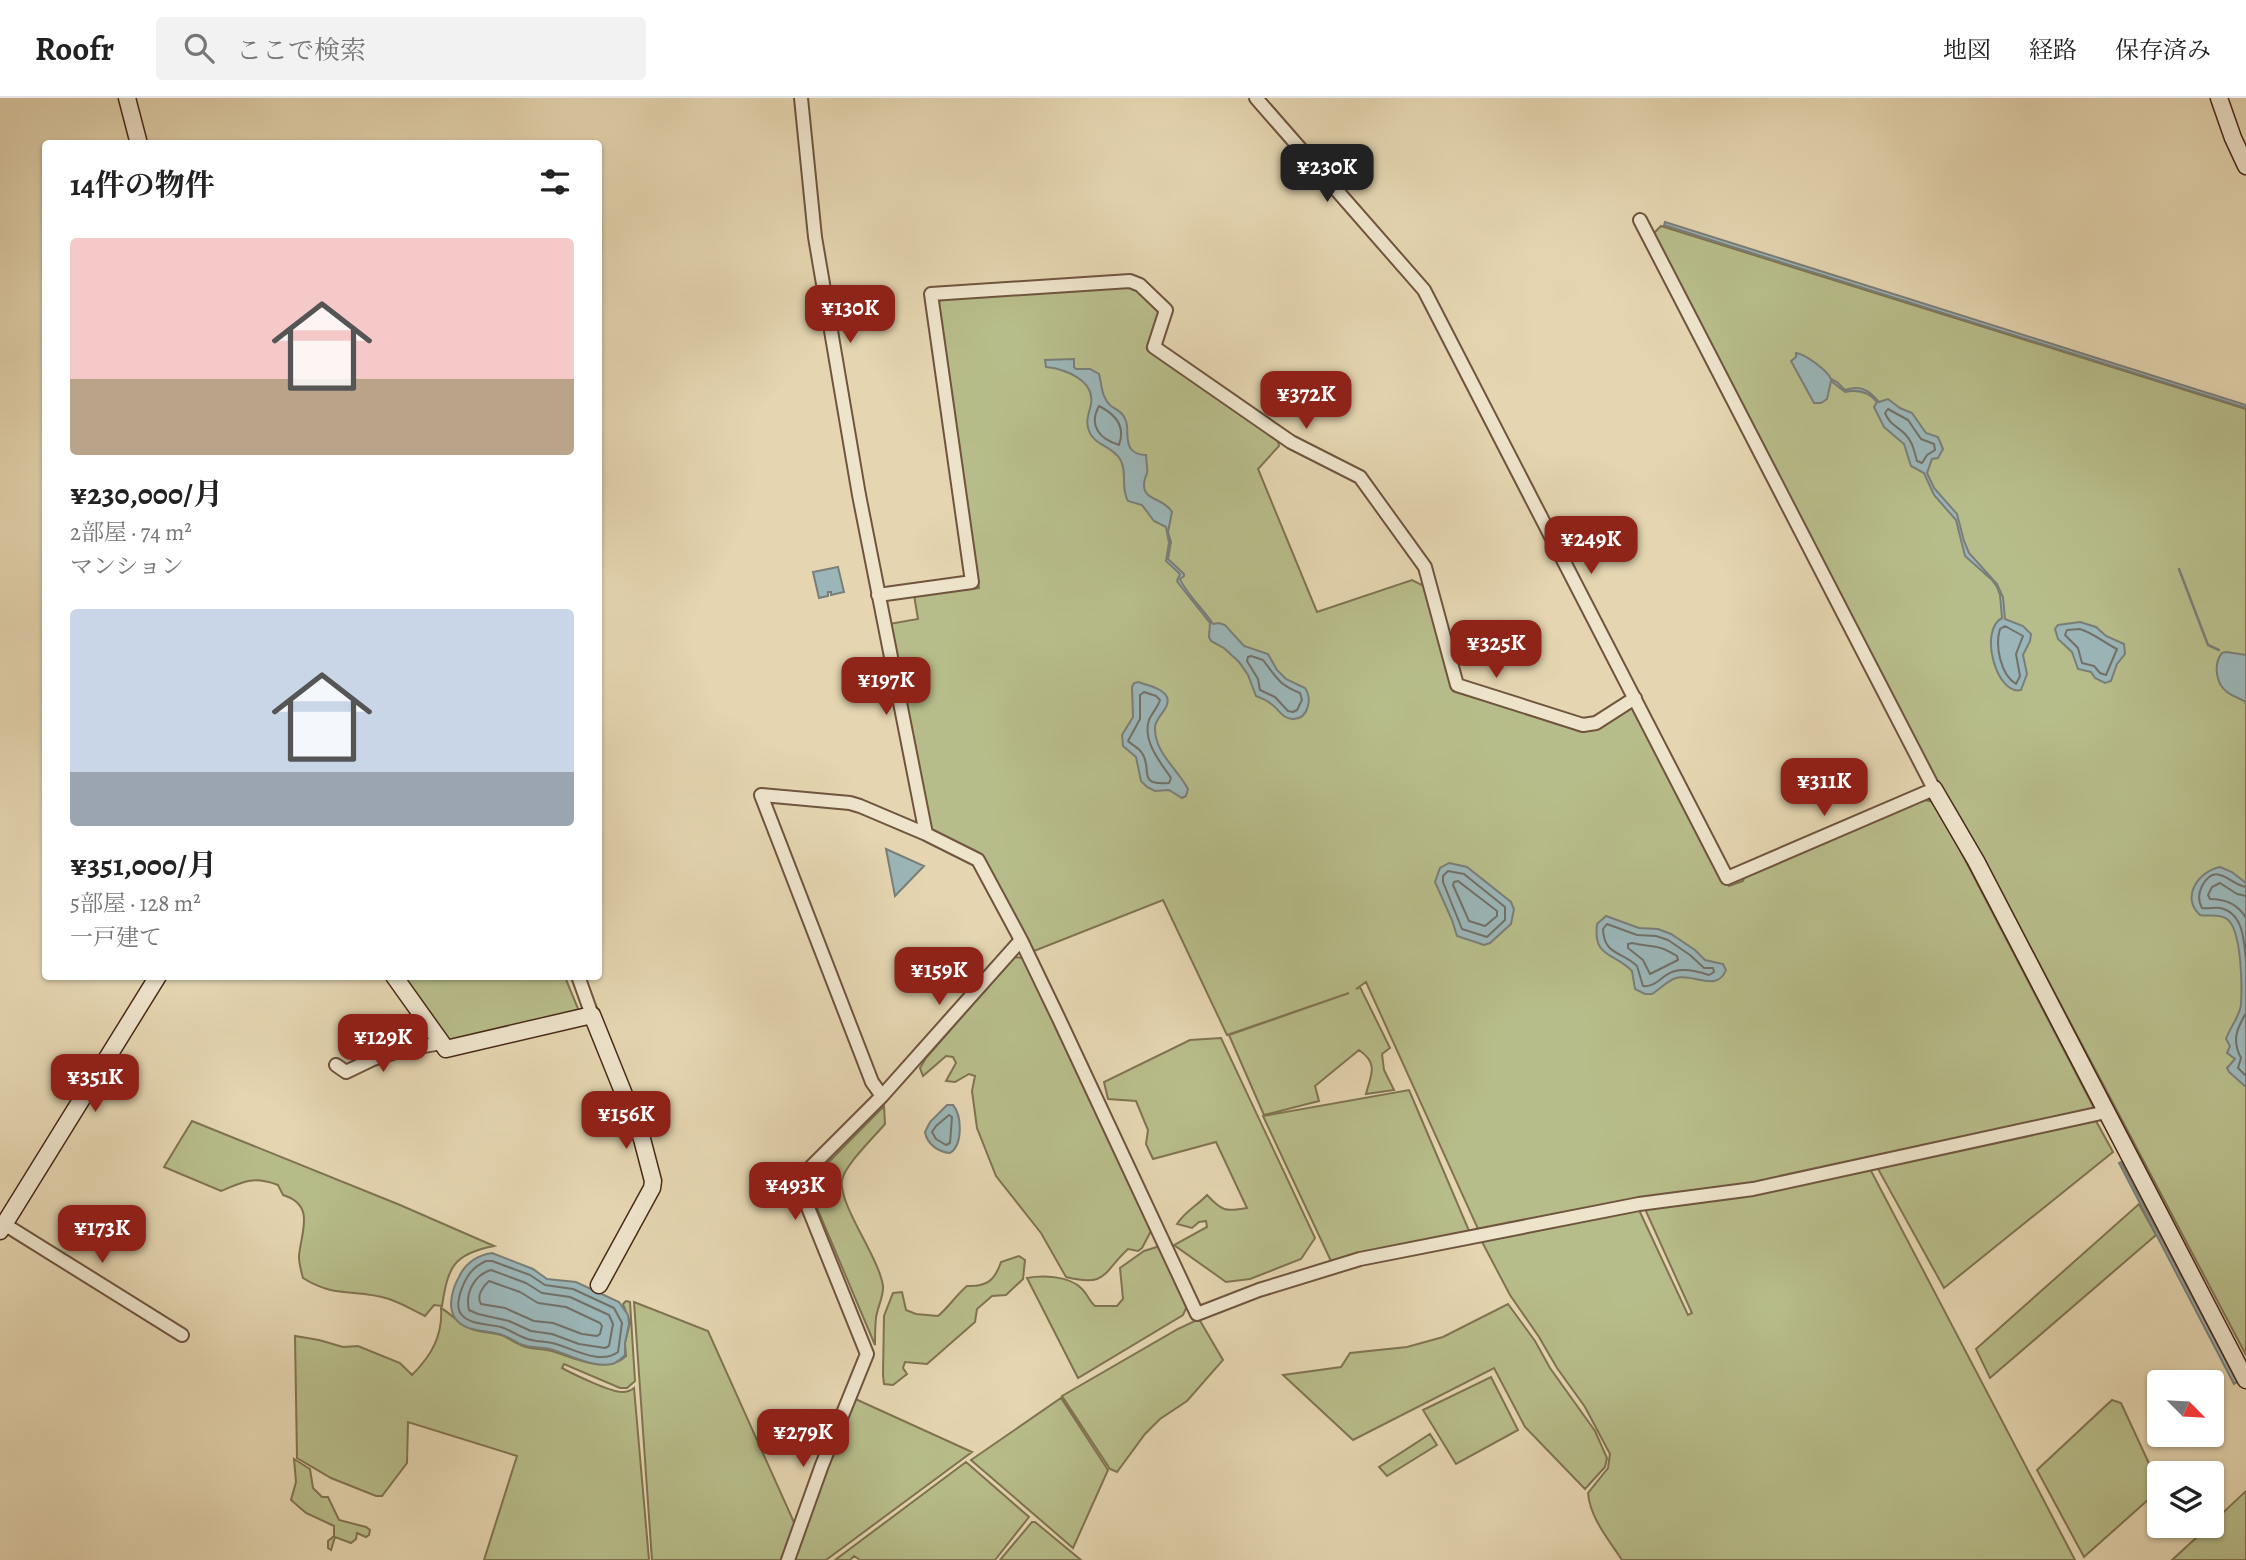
<!DOCTYPE html>
<html lang="ja">
<meta charset="utf-8">
<style>
:root{--surface:#fff;--page:#f2f2f2;--text:#222;--muted:#767676;--line:#e0e0e0;--accent:#8f2418}
body{margin:0;font-family:Alegreya,"Noto Serif JP",serif;background:var(--page);color:var(--text);height:100vh;display:flex;flex-direction:column;font-size:26px;white-space:nowrap}
*{box-sizing:border-box;margin:0}
p{font-size:23px;color:var(--muted)}
.icon{flex:none;width:38px;height:38px;fill:none;stroke:currentColor;stroke-width:2;stroke-linecap:round;stroke-linejoin:round}
.map{position:relative;flex:1;overflow:hidden}
.sheet{position:absolute;left:42px;top:42px;width:560px;height:840px;display:flex;flex-direction:column;background:var(--surface);border-radius:7px;box-shadow:0 2px 5px #0004}
.sheet>*{flex:none}
.needle{width:46px;rotate:114deg}
.controls{position:absolute;left:2147px;top:1272px;display:grid;gap:14px}
.controls a{display:grid;place-items:center;width:77px;height:77px;border-radius:7px;background:var(--surface);box-shadow:0 2px 5px #0004;font-size:35px}
.price{position:absolute;translate:-50% -60px;padding:0 16px;border-radius:14px;background:var(--accent);color:#fff;font-size:23px;line-height:46px;filter:drop-shadow(0 2px 4px #0008)}
.price::after{content:'';position:absolute;left:50%;top:42px;width:21px;height:16px;margin-left:-10px;background:inherit;clip-path:polygon(0 0,100% 0,50% 100%)}
.price.on{background:#222;color:#fff}
ul{padding:0;list-style:none}
li{display:grid;align-content:center;gap:14px;height:371px;padding:0 28px}
li span{display:grid;place-items:center;height:217px;border-radius:7px;color:#555}
li>.icon{margin-inline-start:auto}
span .icon{width:126px;height:126px;fill:#fffc;stroke-width:1}
li b{font-size:30px}
h2{display:flex;justify-content:space-between;align-items:center;height:84px;padding:0 28px;font-size:30px}
header{display:flex;align-items:center;gap:42px;box-sizing:border-box;height:98px;padding:0 35px;background:var(--surface);border-bottom:2px solid var(--line)}
header strong{font-size:33px}
nav{display:flex;gap:38px;margin-inline-start:auto;font-size:24px}
.search{width:490px;height:63px;background:var(--page);display:flex;align-items:center;gap:18px;box-sizing:border-box;padding:0 24px;border-radius:7px;color:var(--muted);font-size:26px}
.map>svg:first-child{display:block}
</style>
<header>
<strong>Roofr</strong>
<div class="search"><svg class="icon" aria-label="search" viewBox="0 0 24 24"><circle cx="10" cy="10" r="6"/><path d="M15 15l6 6"/></svg>ここで検索</div>
<nav><a>地図</a><a>経路</a><a>保存済み</a></nav>
</header>
<div class="map">
<svg width="2246" height="1462" viewBox="0 0 2246 1462">
<rect width="100%" height="100%" fill="#e5d6b1"/>
<filter id="stains"><feTurbulence type="fractalNoise" baseFrequency=".00286" numOctaves="4"/><feColorMatrix values="0 0 0 0 .2 0 0 0 0 .09 0 0 0 0 .02 0 0 0 .5 -.17"/></filter>
<radialGradient id="worn" r=".72"><stop offset=".6" stop-color="#630" stop-opacity="0"/><stop offset="1" stop-color="#630" stop-opacity=".3"/></radialGradient>
<!-- green -->
<path fill="#b7bd8a" stroke="#807351" stroke-width="2" d="M1661 128 2246 311V1257L1983 759 1944 697 1652 137Z
M1130 188 1138 192 1159 212 1160 217 1147 251 1278 342 1279 348 1258 371 1317 514 1412 482 1424 488 1453 593 1585 632 1634 608 1729 788 1743 783 1745 777 1924 702 1935 704 2094 1010 1753 1085 1481 1132 1478 1131 1366 884 1356 891 1360 889 1390 950 1382 956 1384 972 1394 992 1366 996C1371 976 1379 966 1359 952L1315 988 1319 1003 1264 1017 1229 937 1349 895 1227 937 1163 802 1034 853 981 759 974 752 930 733 889 526 918 521 914 497 979 490 938 206 942 200Z
M1014 859 1024 860 1151 1133 1142 1150 1138 1153 1128 1151C1102 1175 1108 1189 1066 1179L1041 1135 996 1078 977 1030 972 993 975 978 969 976 955 984 946 983 956 965 953 959 946 958 923 978 920 970 926 960Z
M404 879H565L579 913 451 944Z
M1221 940 1315 1140 1301 1161 1250 1181 1226 1184 1174 1147 1207 1129 1206 1123 1199 1124 1192 1130 1177 1126C1186 1112 1197 1108 1207 1097 1222 1113 1225 1114 1247 1110L1216 1044 1153 1061 1146 1046 1148 1032 1136 1003 1108 1001 1104 984 1190 942Z
M1409 992 1470 1135 1331 1163 1263 1018Z
M884 1008 885 1026C874 1039 845 1067 842 1082 838 1106 879 1159 883 1188 884 1198 877 1210 876 1220 875 1229 875 1238 875 1247L809 1091 811 1082Z
M192 1023 400 1107 494 1148C453 1156 448 1169 442 1208L434 1207 425 1218C413 1212 401 1205 389 1201 356 1190 336 1201 303 1180 301 1173 299 1165 299 1158 301 1134 316 1107 283 1097L278 1087C254 1078 244 1083 221 1093L164 1069Z
M2096 1023 2113 1054 1944 1190 1877 1069Z
M1869 1069 2075 1462H1622C1609 1442 1590 1420 1588 1395L1608 1370 1610 1356 1585 1309 1557 1270 1539 1239 1510 1197 1481 1142 1639 1112 1688 1217 1692 1215 1645 1111Z
M2139 1106 2156 1137 1990 1280 1976 1251Z
M1160 1148 1187 1208 1183 1217 1078 1280 1027 1180C1043 1177 1069 1178 1081 1190 1087 1195 1089 1203 1095 1208H1117L1123 1201 1120 1170 1144 1153Z
M1019 1158 1025 1162 1023 1181 1006 1197 992 1198 977 1211 975 1224 927 1266 905 1264 903 1270 907 1276 893 1287 884 1286 883 1277 884 1218 893 1195 902 1194 906 1212 916 1216 938 1218C949 1209 956 1197 967 1188 987 1189 995 1182 1001 1164Z
M626 1203 630 1204 635 1283 627 1290H620L564 1266 562 1270C573 1276 612 1295 623 1294 628 1294 630 1293 634 1290L649 1462H484L517 1358 408 1324 407 1365 382 1398H376L331 1380 297 1360 295 1238 319 1242 343 1249 358 1248 400 1265 412 1277C431 1258 443 1238 441 1210 452 1216 459 1227 472 1231 482 1235 493 1234 504 1238 510 1241 516 1246 523 1248 533 1252 544 1250 555 1254 576 1261 607 1276 626 1258L625 1245 630 1224 623 1206Z
M634 1204 708 1233 797 1431 786 1462H652Z
M1508 1206 1535 1243 1550 1270 1595 1333 1607 1360 1605 1369 1585 1391 1525 1329 1494 1270 1353 1342 1283 1277 1341 1269 1350 1255 1407 1249 1443 1239Z
M1199 1221 1223 1262 1187 1303 1160 1321 1145 1336 1117 1374 1110 1371 1062 1298 1178 1231Z
M1491 1279 1518 1332 1456 1366 1423 1312Z
M851 1299 972 1354 826 1462H791Z
M1061 1300 1108 1372 1073 1450 971 1362Z
M2112 1302 2121 1305 2159 1387V1392L2084 1459 2037 1372Z
M1430 1336 1437 1347 1387 1378 1379 1369Z
M294 1361 310 1371 313 1390 322 1399H328L339 1422 366 1429 370 1432 369 1437 366 1439 357 1435 356 1441 351 1445 335 1439 331 1452 328 1450V1443L334 1438V1428L306 1415 291 1402 296 1384Z
M966 1364 1029 1419 995 1462H860L854 1458 850 1462H835Z
M2246 1393V1462H2172L2209 1428H2212V1425Z
M1032 1424H1035L1081 1462H1000Z"/>
<!-- water -->
<path fill="#9bb6b8" stroke="#7a7e78" stroke-width="2" d="M1665 124 2246 307V310L1736 150 1664 127Z
M1796 255C1805 256 1827 272 1831 281L1837 284 1845 292C1861 287 1869 292 1879 304L1888 301 1900 310 1912 315 1926 335 1938 339 1943 351 1938 360 1932 361 1927 375 1934 390 1957 416 1964 443 1969 455 1997 486 2003 499 2005 521 2023 528 2031 536 2030 543 2023 557 2027 576 2021 592C1997 598 1978 533 2002 520L2000 497 1997 489 1992 482 1965 458 1956 422 1934 397 1924 375 1911 368 1904 346 1884 329 1874 309 1877 304C1869 294 1858 291 1845 294L1831 283 1827 301 1821 305H1814L1791 263 1796 259Z
M1074 261V269L1076 271H1090L1099 276C1102 287 1101 299 1111 308 1118 313 1123 314 1126 323 1129 332 1125 343 1131 351 1135 356 1140 357 1146 357 1146 363 1148 370 1147 375 1145 382 1144 380 1144 387 1144 403 1163 399 1172 414L1168 434 1171 444 1168 461 1184 476V478L1180 481C1185 494 1205 513 1213 526L1219 525 1225 527 1244 548 1268 556 1277 572 1286 581 1305 590C1312 600 1309 620 1294 621 1283 622 1279 611 1271 606 1267 602 1261 600 1256 598L1248 577 1239 564 1224 550 1211 543 1209 539 1210 525 1179 486 1177 483 1180 476 1166 463 1169 445 1166 429 1154 423 1142 407 1128 403C1120 389 1128 374 1120 361 1112 348 1094 347 1089 333 1085 323 1089 316 1091 306 1095 282 1065 271 1046 269L1045 262Z
M838 469 844 494 831 497V494H828V498L819 500 813 474Z
M2080 524 2096 529 2106 538 2124 546 2125 556 2117 566 2111 583 2105 585 2095 580 2091 574 2078 571 2072 554 2058 541 2055 531 2058 527Z
M2226 554 2246 557V606L2244 603C2239 600 2232 598 2227 594 2216 586 2213 566 2222 555Z
M1138 584C1146 587 1163 590 1167 599 1171 610 1156 618 1155 629 1154 655 1178 671 1188 691L1186 698 1182 700 1169 692 1155 693 1147 689 1141 683 1136 659 1123 648 1122 637 1133 619 1132 589 1134 585Z
M886 751 924 768 895 798Z
M1449 765 1467 769 1511 804 1514 811 1511 826 1490 845 1484 847 1457 838 1452 822 1435 784 1440 770Z
M2220 769 2232 774 2246 785V989L2229 974 2227 970 2235 961 2227 955 2230 948 2226 941C2229 931 2241 916 2241 906 2242 889 2242 832 2227 821 2218 815 2209 819 2200 817 2180 799 2199 773 2220 769Z
M1606 818 1639 830 1658 831 1671 836 1695 852 1705 862 1723 866 1726 872C1717 895 1693 875 1676 880 1667 883 1660 891 1652 896H1645L1635 891 1632 873C1613 854 1593 860 1597 826Z
M947 1007H953C962 1018 963 1047 950 1055 938 1054 927 1046 925 1034L930 1024Z
M2121 1064 2237 1284 2234 1286 2119 1065Z
M492 1155 533 1171 547 1181 576 1184 619 1204 628 1217 629 1226 625 1245V1257C621 1261 617 1265 612 1266 592 1270 568 1256 550 1251 541 1249 531 1250 523 1247 515 1244 508 1238 499 1236 485 1232 464 1234 455 1220 447 1209 453 1189 459 1179 465 1165 478 1157 492 1155Z"/>
<g fill="none" stroke-linecap="round" stroke-linejoin="round">
<!-- shore -->
<path stroke="#727068" stroke-width="2" d="M1099 308C1115 316 1126 328 1119 347 1100 341 1088 328 1099 308Z
M1888 311 1908 322 1921 341 1934 346 1935 352 1927 357 1922 365 1917 363C1914 353 1913 344 1905 336 1897 328 1890 327 1885 315Z
M2005 528 2023 538 2016 556 2020 578 2016 586C2000 576 1995 547 2000 531Z
M2080 531C2093 535 2105 545 2117 551L2106 577 2100 575 2094 568 2082 565 2078 550 2065 537 2067 532Z
M1251 558 1263 562C1277 580 1278 586 1300 595L1302 602 1297 612 1293 614 1288 613 1275 599 1260 592 1258 581 1247 563 1248 559Z
M1144 594 1156 598 1160 602C1158 609 1152 615 1149 622 1142 643 1161 665 1171 680L1169 685C1136 688 1153 671 1142 655 1139 650 1132 647 1128 643L1140 621V597Z
M1448 773 1464 776 1505 809V822L1487 839 1462 831 1443 784V778Z
M1458 783 1497 813V818L1485 828 1469 823 1453 787 1454 784Z
M2246 789C2230 787 2216 762 2202 788 2198 796 2198 803 2202 810 2208 811 2214 809 2220 810 2244 815 2244 844 2246 863
M2246 798 2237 796 2220 785 2212 789 2208 797 2210 801C2226 801 2238 806 2246 820
M1607 826 1637 837 1656 838 1668 842 1690 857 1704 870H1713L1714 874 1709 877C1700 874 1686 870 1675 873 1662 876 1656 890 1643 888L1637 868C1621 853 1604 857 1603 831Z
M1632 845C1653 850 1656 845 1677 858L1678 862 1650 876 1643 862 1628 850V846Z
M2246 915C2236 932 2232 943 2241 960L2238 970 2246 978
M949 1017 952 1019 950 1045 946 1047 936 1041 932 1034 936 1028Z
M486 1163H492L530 1177 545 1187 573 1191 614 1210 622 1225 618 1254C599 1268 571 1249 552 1245 543 1243 534 1244 525 1240 517 1237 510 1232 501 1229 489 1226 469 1227 461 1216 456 1210 459 1197 462 1190 467 1177 473 1169 486 1163Z
M491 1172 526 1185 542 1195 570 1199 609 1217 613 1226 609 1248 605 1250 579 1246 552 1236 531 1233 509 1223 478 1216 469 1212C465 1195 474 1177 491 1172Z
M489 1183 520 1194 538 1205 566 1209 600 1225 602 1228 600 1236 597 1238 582 1236 553 1225 534 1223 505 1210 481 1206C476 1198 483 1188 489 1183Z"/>
<!-- stream -->
<path stroke="#7a7e78" stroke-width="2.5" d="M2179 471 2208 547 2219 552"/>
<defs>
<path id="street" d="M801 0 815 139 859 397 926 736
M1256 0 1424 192 1727 780 1934 691 1640 122
M878 497 972 484 931 196 1130 183 1140 187 1166 212 1154 249 1291 344 1360 379 1425 469 1457 587 1583 627 1596 625 1635 600
M578 878 592 917
M336 967 346 974 373 961 402 952 441 945
M882 998 872 984 761 697 850 705 860 708 926 736 978 762 1021 842 1059 921 1197 1216 1259 1192 1360 1161 1639 1106 1753 1091 2106 1014
M4 1126 182 1237
M788 1462 822 1367 867 1256 803 1097C800 1086 804 1079 810 1070L882 998 1021 842"/>
<path id="secondary" d="M127 0 139 46
M2219 0 2233 40 2246 68
M1934 691 1976 763 2246 1282
M394 878 446 951 592 917 642 1041 653 1083 652 1090 599 1187
M0 1133 158 878"/>
</defs>
<!-- street casing -->
<use href="#street" stroke="#70543e" stroke-width="16"/>
<!-- secondary casing -->
<use href="#secondary" stroke="#492918" stroke-width="19"/>
<!-- street -->
<use href="#street" stroke="#eee4cc" stroke-width="12"/>
<!-- secondary -->
<use href="#secondary" stroke="#eee4cc" stroke-width="16"/>
</g>
<rect width="100%" height="100%" filter="url(#stains)"/>
<rect width="100%" height="100%" fill="url(#worn)"/>
</svg>
<div class="controls">
<a><svg class="needle" viewBox="-14 -14 28 28"><path d="M0-13l5 13h-10z" fill="#e53935"/><path d="M0 13l5-13h-10z" fill="#767676"/></svg></a>
<a><svg class="icon" aria-label="layers" viewBox="0 0 24 24"><path d="M12 4l9 5-9 5-9-5zM3 14l9 5 9-5"/></svg></a>
</div>
<b class="price on" style="left:1327px;top:106px">¥230K</b>
<b class="price" style="left:850px;top:247px">¥130K</b>
<b class="price" style="left:1306px;top:333px">¥372K</b>
<b class="price" style="left:1591px;top:478px">¥249K</b>
<b class="price" style="left:1496px;top:582px">¥325K</b>
<b class="price" style="left:886px;top:619px">¥197K</b>
<b class="price" style="left:1824px;top:720px">¥311K</b>
<b class="price" style="left:939px;top:909px">¥159K</b>
<b class="price" style="left:383px;top:976px">¥129K</b>
<b class="price" style="left:95px;top:1016px">¥351K</b>
<b class="price" style="left:626px;top:1053px">¥156K</b>
<b class="price" style="left:795px;top:1124px">¥493K</b>
<b class="price" style="left:102px;top:1167px">¥173K</b>
<b class="price" style="left:803px;top:1371px">¥279K</b>
<section class="sheet">
<h2>14件の物件<svg class="icon" aria-label="filters" viewBox="0 0 24 24"><path d="M4 7h16M4 17h16"/><circle cx="9" cy="7" r="2"/><circle cx="15" cy="17" r="2"/></svg></h2>
<ul>
<li><span style="background:linear-gradient(#f6c9c9 65%,#b9a48a 0)"><svg class="icon" aria-label="home" viewBox="0 0 24 24"><path d="M3 11l9-7 9 7M6 9v11h12V9"/></svg></span><div><b>¥230,000/月</b><p>2部屋 · 74 m²</p><p>マンション</p></div></li>
<li><span style="background:linear-gradient(#c9d6e8 75%,#9aa5b1 0)"><svg class="icon" aria-label="home" viewBox="0 0 24 24"><path d="M3 11l9-7 9 7M6 9v11h12V9"/></svg></span><div><b>¥351,000/月</b><p>5部屋 · 128 m²</p><p>一戸建て</p></div></li>
</ul>
</section>
</div>
